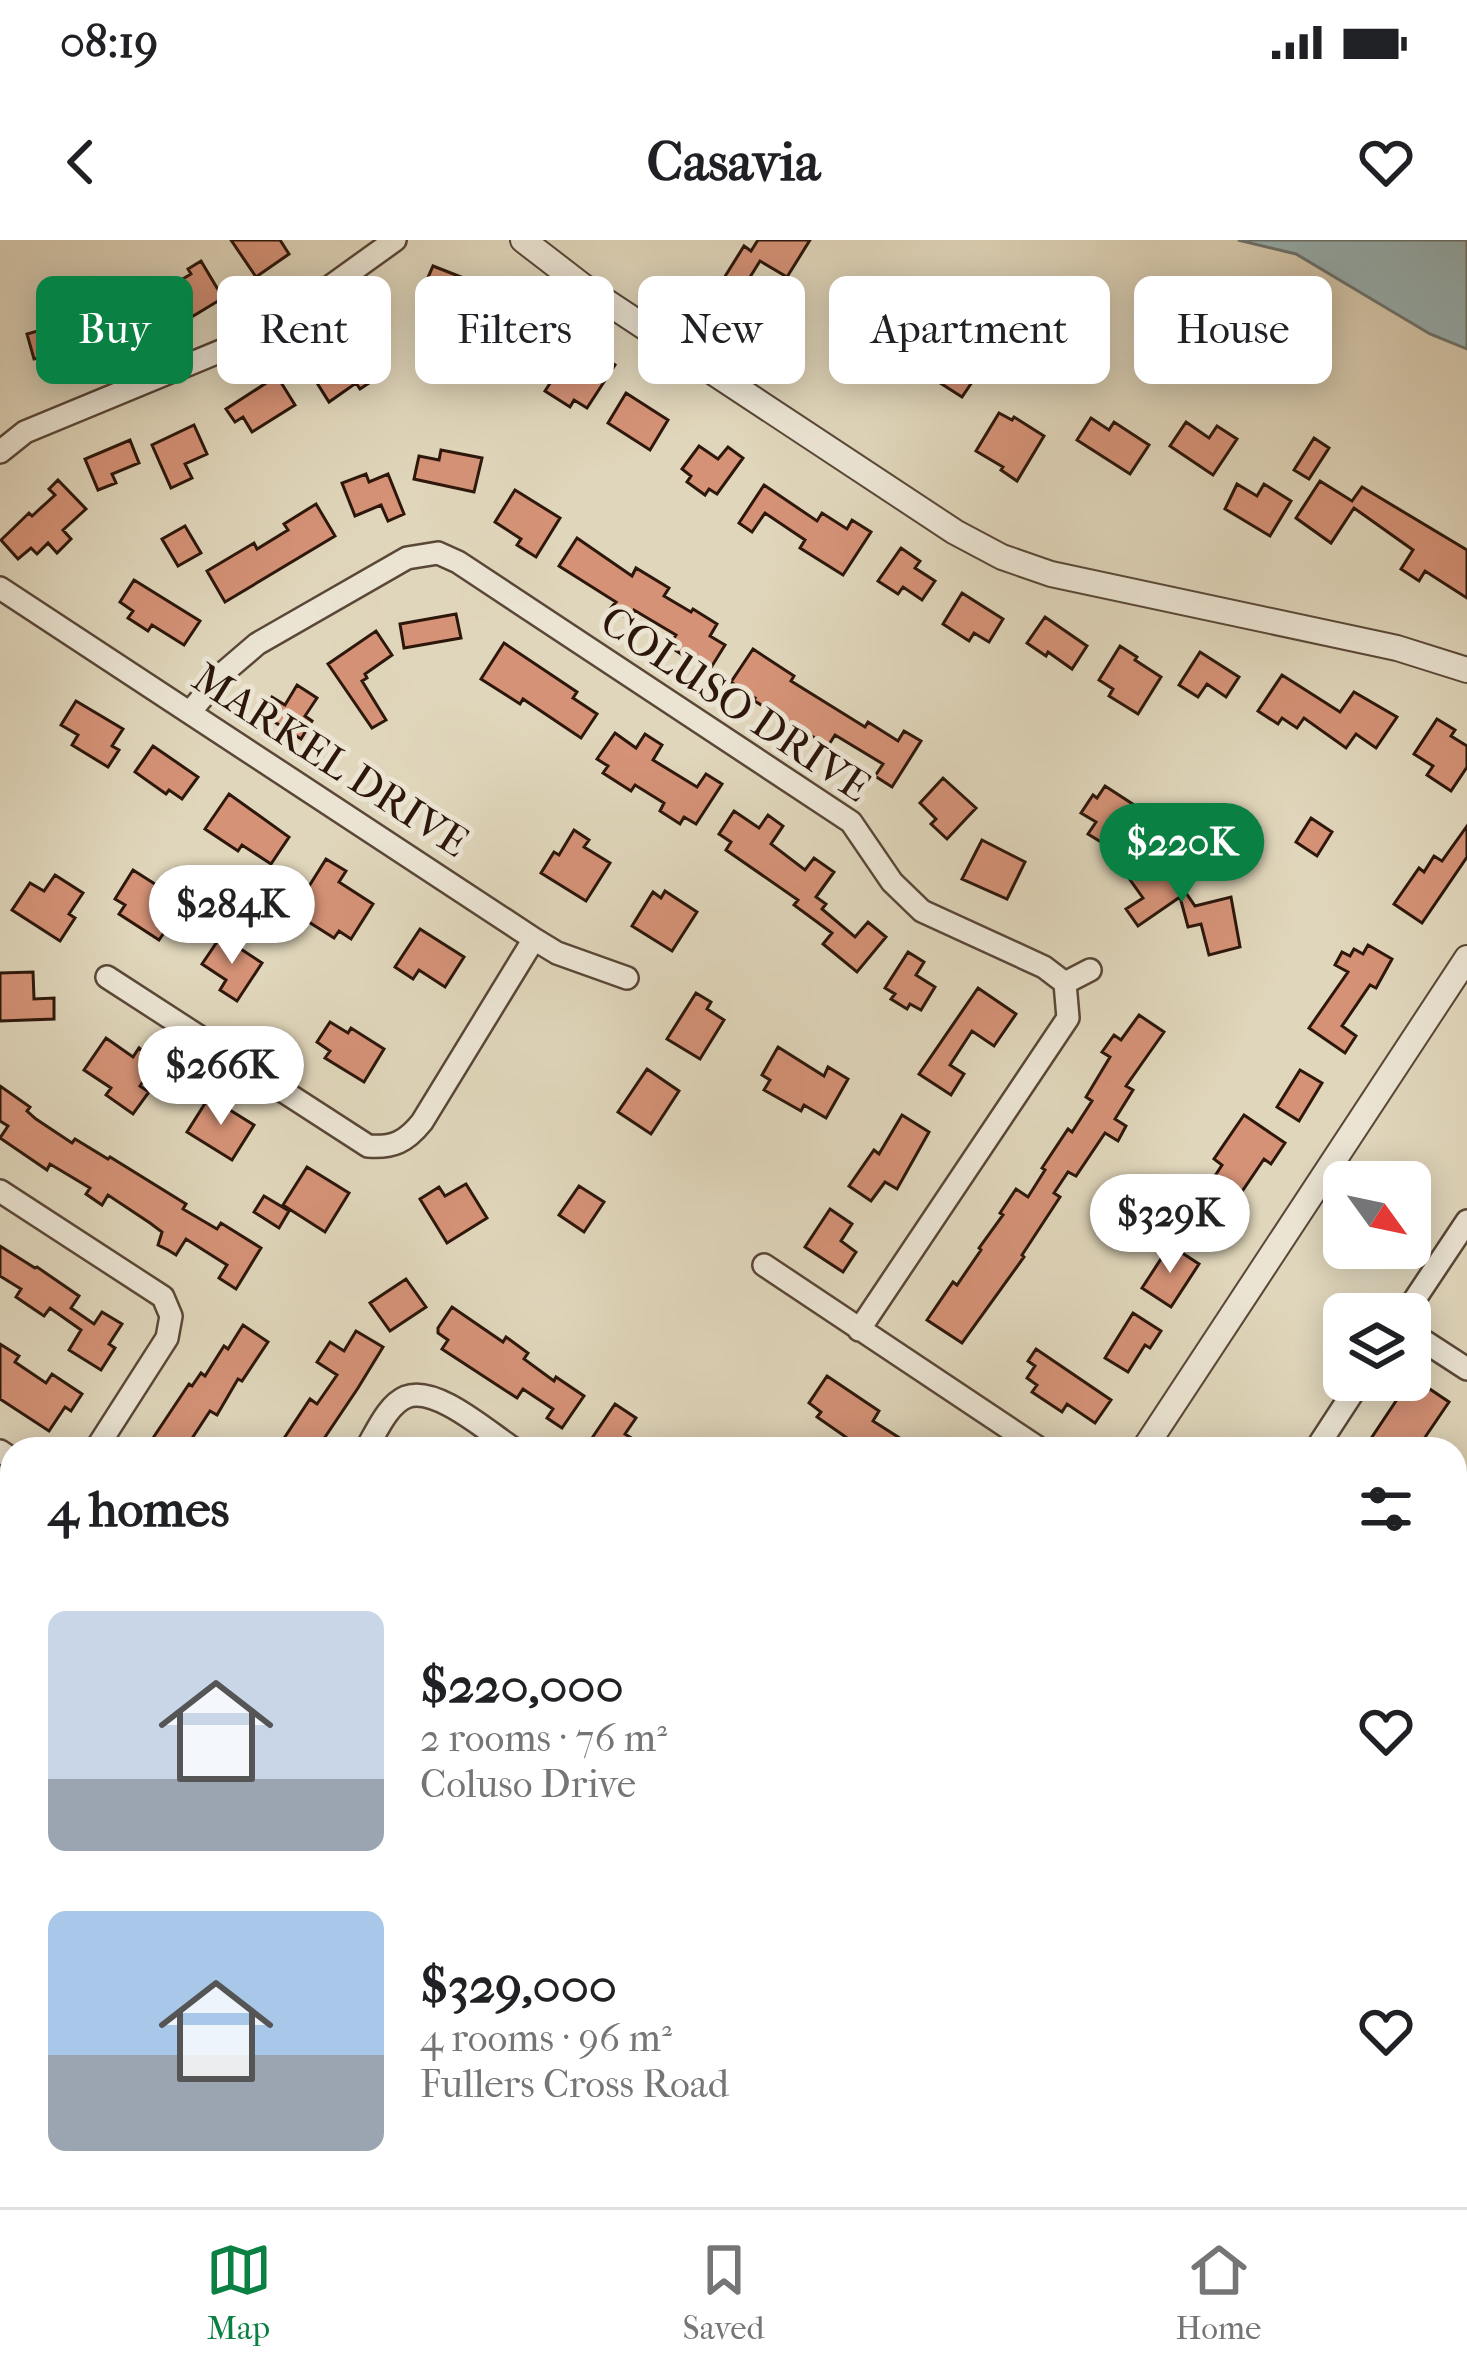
<!DOCTYPE html>
<meta charset="utf-8">
<style>
:root{--surface:#fff;--page:#f2f2f2;--text:#202124;--muted:#757577;--line:#e0e0e0;--accent:#0b8043}
body{margin:0;font-family:"IM FELL French Canon",serif;background:var(--page);color:var(--text);height:100vh;display:flex;flex-direction:column;font-size:45px;white-space:nowrap}
*{box-sizing:border-box;margin:0}
p{font-size:39px;color:var(--muted)}
.icon{flex:none;width:66px;height:66px;fill:none;stroke:currentColor;stroke-width:2;stroke-linecap:round;stroke-linejoin:round}
.map{position:relative;flex:1;overflow:hidden}
.side{position:absolute;left:0px;top:1197px;width:1467px;height:771px;display:flex;flex-direction:column;background:var(--surface);border-radius:36px 36px 0 0;box-shadow:0 6px 30px #0003}
.side>*{flex:none}
.hud{position:absolute;left:36px;top:36px;width:1395px;height:108px;display:flex;gap:24px}
.needle{width:78px;rotate:123deg}
.controls{position:absolute;left:1323px;top:921px;display:grid;gap:24px}
.controls a{display:grid;place-items:center;width:108px;height:108px;border-radius:18px;background:var(--surface);box-shadow:0 6px 30px #0003;font-size:60px}
.price{position:absolute;translate:-50% -102px;padding:0 27px;border-radius:42px;background:#fff;color:#222;font-size:39px;line-height:78px;filter:drop-shadow(0 3px 6px #0008)}
.price::after{content:'';position:absolute;left:50%;top:72px;width:36px;height:27px;margin-left:-18px;background:inherit;clip-path:polygon(0 0,100% 0,50% 100%)}
.price.current{background:var(--accent);color:#fff}
ul{padding:0;list-style:none}
li{display:flex;align-items:center;gap:36px;height:300px;padding:0 48px}
li span{display:grid;place-items:center;flex:none;width:336px;height:240px;border-radius:18px;color:#555}
li>.icon{margin-inline-start:auto}
span .icon{width:144px;height:144px;fill:#fffc;stroke-width:1}
li b{font-size:51px}
h2{display:flex;justify-content:space-between;align-items:center;height:144px;padding:0 48px;font-size:51px}
.chip{padding:0 42px;border-radius:18px;background:var(--surface);box-shadow:0 6px 30px #0003;font-size:42px;line-height:108px}
.chip.current{background:var(--accent);color:#fff}
.status{display:flex;justify-content:space-between;align-items:center;height:84px;padding:0 60px;background:var(--surface);direction:ltr}
.status svg{height:33px;fill:currentColor}
header{display:flex;justify-content:space-between;align-items:center;height:156px;padding:0 48px;background:var(--surface);font-size:54px;font-weight:800}
.menu{display:flex;justify-content:space-around;align-items:center;height:168px;border-top:3px solid var(--line);background:var(--surface);font-size:33px;color:var(--muted)}
.menu a{display:grid;justify-items:center;gap:6px}
.menu .current{color:var(--accent)}
.map>svg:first-child{display:block}
</style>
<div class="status"><b>08:19</b><svg viewBox="0 0 49 12"><path d="M0 12V9h3v3zM5 12V6h3v6zM10 12V3h3v9zM15 12V0h3v12zM26 1h20v11H26zM47 4h2v5h-2z"/></svg></div>
<header><svg class="icon" aria-label="back" viewBox="0 0 24 24"><path d="M15 5l-7 7 7 7"/></svg>Casavia<svg class="icon" aria-label="heart" viewBox="0 0 24 24"><path d="M12 20l-8-8c-3-5 5-10 8-4 3-6 11-1 8 4z"/></svg></header>
<div class="map">
<svg width="1467" height="1967" viewBox="0 0 1467 1967">
<rect width="100%" height="100%" fill="#e0d6bb"/>
<filter id="stains"><feTurbulence type="fractalNoise" baseFrequency=".00167" numOctaves="4"/><feColorMatrix values="0 0 0 0 .2 0 0 0 0 .09 0 0 0 0 .02 0 0 0 .5 -.17"/></filter>
<radialGradient id="worn" r=".72"><stop offset=".6" stop-color="#630" stop-opacity="0"/><stop offset="1" stop-color="#630" stop-opacity=".3"/></radialGradient>
<!-- water -->
<path fill="#98b6ba" stroke="#6d7674" stroke-width="3" d="M1238 0H1467V109L1430 94 1296 14Z"/>
<!-- building -->
<path fill="#d59277" stroke="#2d170b" stroke-width="3" d="M231 0H280L289 14 256 37Z
M758 0H810L787 37 760 21 742 50 724 38 744 6 751 11Z
M201 21 223 58 180 84 161 52 191 34 188 29Z
M433 26 492 49 483 72 423 49Z
M513 67 534 82 538 77 552 87 529 118 517 109 513 115 490 98Z
M927 73 956 92 951 101 985 123 962 157 898 116Z
M48 88 50 96 64 92 69 110 34 119 27 94Z
M344 97 372 141 360 149 356 143 329 162 312 135 336 119 329 107Z
M599 114 615 125 587 168 574 160 570 167 545 151 566 119 587 133Z
M277 136 295 165 252 192 243 177 235 182 226 169Z
M626 153 668 180 650 210 608 183Z
M999 173 1012 180 1014 177 1044 196 1017 241 1001 230 1003 227 976 211Z
M1091 178 1109 190 1114 182 1149 205 1130 234 1077 200Z
M1186 182 1209 198 1217 186 1237 199 1213 235 1170 206Z
M194 185 207 214 185 224 192 238 171 248 152 205Z
M1314 198 1329 208 1309 239 1294 230Z
M130 200 139 223 112 234 116 243 98 250 85 219Z
M699 206 718 219 728 207 743 218 717 254 709 249 705 255 687 242 691 236 682 229Z
M441 210 482 218 474 252 414 239 419 216 439 220Z
M366 234 369 242 388 234 404 274 388 281 381 265 355 276 342 243Z
M58 240 86 269 63 290 71 299 57 313 48 303 37 314 31 308 18 319 1 300 29 273 32 276 55 255 49 249Z
M1320 241 1352 261 1362 247 1467 310V358L1425 331 1419 341 1401 329 1413 310 1354 268 1331 303 1296 278Z
M1237 244 1257 256 1264 244 1291 261 1270 296 1225 269Z
M764 245 817 281 822 273 847 289 852 280 871 292 843 335 800 308 805 300 765 273 752 292 739 283Z
M515 250 560 278 536 317 517 305 521 299 495 282Z
M316 264 335 296 225 362 207 331 254 303 257 309 288 290 284 284Z
M185 286 201 313 178 326 162 299Z
M577 298 632 336 636 328 669 348 664 356 691 372 693 369 717 384 710 396 725 405 712 426 694 414 690 420 669 406 676 395 634 370 629 379 611 368 616 362 559 326Z
M901 308 920 321 915 328 935 341 922 360 903 347 898 354 878 341Z
M134 340 200 381 184 405 152 385 148 391 128 378 133 371 120 362Z
M962 353 1003 379 989 402 974 393 969 401 943 384Z
M456 374 461 398 404 408 400 384Z
M1045 377 1087 406 1072 429 1048 412 1046 416 1027 403Z
M376 391 392 415 365 434 367 438 362 441 386 480 372 488 328 424Z
M504 403 577 452 573 458 597 474 581 498 523 459 520 464 481 439Z
M1120 406 1137 417 1135 420 1161 437 1138 474 1109 456 1113 449 1099 440Z
M753 409 794 436 791 441 865 487 868 482 898 501 904 491 921 501 892 547 875 536 883 524 835 495 828 506 753 460 755 458 731 442Z
M1200 412 1239 437 1226 457 1207 444 1198 457 1179 445Z
M1282 435 1340 472 1354 452 1397 477 1376 508 1356 494 1346 508 1304 478 1297 488 1282 478 1278 484 1258 471Z
M297 445 317 458 305 476 312 481 301 499 262 474 272 457 285 465Z
M76 461 123 489 112 506 119 510 108 527 72 505 78 495 61 485Z
M1437 479 1455 490 1451 496 1467 506V527L1451 551 1427 535 1433 526 1414 514Z
M615 493 636 508 645 494 662 505 653 520 697 547 706 534 722 544 696 584 684 577 680 584 660 571 664 563 635 545 631 551 603 533 608 526 597 519Z
M153 506 198 537 182 559 169 550 166 554 135 532Z
M943 538 976 568 947 599 931 584 936 579 920 563Z
M1105 546 1145 572 1119 613 1088 594 1096 582 1081 573 1093 555 1097 558Z
M229 554 289 597 271 624 242 605 238 611 205 589Z
M734 571 759 588 768 575 783 586 771 604 805 630 814 618 834 632 816 657 826 664 822 669 855 697 868 682 886 697 857 732 823 704 832 693 794 665 798 660 726 610 731 602 719 594Z
M1311 578 1332 592 1317 616 1296 602Z
M1467 586V617L1422 683 1394 664 1419 628 1424 632 1434 616 1442 621Z
M574 590 589 600 584 607 610 623 586 661 541 633 554 612 559 615Z
M982 600 1025 622 1007 659 962 639Z
M1158 612 1195 666 1231 657 1240 707 1209 715 1201 684 1188 687 1180 657 1138 686 1126 669 1143 658 1126 634Z
M326 619 346 631 339 642 373 664 351 699 339 691 334 698 293 672Z
M133 630 180 660 183 656 200 667 182 695 168 687 159 700 119 674 125 665 115 659Z
M55 635 83 653 69 674 75 678 60 701 12 670 30 643 44 651Z
M665 651 697 672 672 711 632 686 653 652 661 658Z
M420 689 464 717 445 747 419 730 413 739 395 727Z
M221 696 262 723 237 761 220 750 226 740 202 724Z
M1368 705 1392 719 1376 748 1370 745 1342 786 1356 796 1345 813 1309 788 1348 732 1335 725 1342 712 1350 716 1354 709 1363 714Z
M908 712 924 722 916 735 935 747 921 770 910 764 907 769 891 759 895 754 885 748Z
M33 732 34 759 54 758V779L0 781V733Z
M978 748 1016 774 994 806 972 791 950 825 964 834 951 855 919 834Z
M696 753 711 762 707 769 724 780 700 819 667 799Z
M1139 775 1164 792 1126 846 1133 850 1115 879 1126 886 1118 901 1105 893 1076 936 1068 932 1054 953 1060 957 1022 1015 1024 1017 962 1103 927 1080 953 1042 957 1045 981 1010 979 1008 1003 975 1000 973 1016 949 1028 957 1045 930 1042 928 1068 889 1072 892 1092 861 1086 857 1110 817 1102 812 1114 795 1121 800Z
M330 782 348 793 351 788 384 809 364 842 325 818 330 811 317 802Z
M106 798 133 817 139 808 157 821 140 846 149 852 133 874 106 855 111 848 84 830Z
M778 807 824 836 828 827 848 839 826 878 804 865 801 871 764 850 770 840 762 835Z
M647 829 679 851 651 894 618 872Z
M1300 830 1322 843 1299 881 1277 867Z
M0 846 30 867 27 871 36 879 72 903 75 899 108 919 110 917 186 964 183 969 217 989 221 983 261 1008 236 1049 219 1038 227 1025 186 999 176 1015 168 1010 158 1005 162 992 150 983 108 955 102 965 86 954 90 948 50 924 47 930 0 898 8 886 0 881Z
M209 857 254 885 232 920 187 892Z
M902 875 929 892 897 949 885 942 871 961 849 946 874 910 879 914Z
M1244 875 1285 903 1271 924 1264 919 1237 959 1244 964 1231 984 1225 981 1212 1000 1185 982 1222 925 1214 919Z
M307 927 349 953 325 992 283 965Z
M466 944 487 978 447 1003 420 959 439 947 445 956Z
M579 946 604 962 584 992 559 975Z
M264 956 289 971 279 988 254 972Z
M830 969 852 984 841 1001 856 1012 843 1032 805 1007Z
M1170 1005 1199 1024 1171 1067 1142 1048Z
M0 1006 35 1028 37 1027 79 1056 71 1068 94 1084 102 1072 122 1084 109 1104 115 1108 101 1130 69 1110 81 1090 50 1068 44 1076 16 1057 21 1049 0 1036Z
M406 1039 426 1067 390 1091 370 1063Z
M452 1067 503 1102 506 1097 528 1113 524 1119 554 1141 556 1137 584 1156 562 1188 547 1178 553 1169 523 1149 517 1158 442 1109 448 1100 438 1093V1088Z
M1133 1073 1161 1091 1150 1108 1145 1105 1128 1132 1105 1118Z
M243 1085 268 1102 242 1141 238 1139 217 1175 210 1171 185 1209H150L154 1203 151 1201 189 1144 192 1146 201 1133 205 1136 224 1106 228 1109Z
M356 1091 383 1107 358 1148 317 1209H277L310 1159 317 1164 337 1135 317 1122 330 1102 344 1111Z
M0 1104 19 1116 15 1122 46 1143 52 1134 82 1154 71 1171 65 1167 49 1191 0 1159Z
M1036 1109 1111 1160 1095 1183 1067 1164 1062 1172 1032 1152 1037 1145 1027 1138 1035 1126 1028 1121Z
M827 1136 879 1171 873 1181 917 1209H863L817 1177 821 1172 809 1163Z
M1412 1137 1449 1162 1417 1209H1364Z
M615 1164 636 1178 625 1194 649 1209H596L588 1204Z"/>
<g fill="none" stroke-linecap="round" stroke-linejoin="round">
<defs>
<path id="minor" d="M0 212 25 192 267 92 395 0
M0 348 534 699 557 713 627 738
M190 472 222 434 257 404 407 318 438 313 458 322 851 582 892 642 922 671 1044 727 1065 743 1068 778 859 1090
M107 737 368 906C393 908 406 902 422 882L534 699
M1065 743 1090 730
M0 951 163 1057 171 1076 167 1098 96 1209
M764 1025 1040 1209
M1405 1074 1467 981
M1410 1092 1467 1129
M366 1209C376 1193 387 1165 406 1157 436 1145 489 1193 514 1209
M1316 1209 1361 1140
M0 1211 12 1219
M0 1357 12 1339
M1455 1387 1467 1369
M1455 1774 1467 1755
M0 1873 12 1881
M125 1956 141 1967
M1093 1956 1109 1967
M1426 1967 1467 1956"/>
<path id="tertiary" d="M523 0 584 47 955 292 1002 317 1051 334 1397 408 1467 430
M1144 1209 1467 718
M649 1967 656 1956"/>
</defs>
<!-- minor casing -->
<use href="#minor" stroke="#5a4737" stroke-width="26"/>
<!-- tertiary casing -->
<use href="#tertiary" stroke="#5a4737" stroke-width="28"/>
<!-- minor -->
<use href="#minor" stroke="#ebe4d3" stroke-width="21"/>
<!-- tertiary -->
<use href="#tertiary" stroke="#ebe4d3" stroke-width="24"/>
</g>
<g text-anchor="middle" stroke-width="10" stroke-linejoin="round" paint-order="stroke">
<!-- street labels -->
<g font-size="42" fill="#2d170b" stroke="#ebe4d3">
<text transform="translate(736 463) rotate(34)" y="15">COLUSO DRIVE</text>
<text transform="translate(331 519) rotate(33)" y="15">MARKEL DRIVE</text>
</g>
</g>
<rect width="100%" height="100%" filter="url(#stains)"/>
<rect width="100%" height="100%" fill="url(#worn)"/>
</svg>
<div class="controls">
<a><svg class="needle" viewBox="-14 -14 28 28"><path d="M0-13l5 13h-10z" fill="#e53935"/><path d="M0 13l5-13h-10z" fill="#757577"/></svg></a>
<a><svg class="icon" aria-label="layers" viewBox="0 0 24 24"><path d="M12 4l9 5-9 5-9-5zM3 14l9 5 9-5"/></svg></a>
</div>
<b class="price current" style="left:1182px;top:665px">$220K</b>
<b class="price" style="left:232px;top:727px">$284K</b>
<b class="price" style="left:221px;top:888px">$266K</b>
<b class="price" style="left:1170px;top:1036px">$329K</b>
<div class="hud">
<a class="chip current">Buy</a>
<a class="chip">Rent</a>
<a class="chip">Filters</a>
<a class="chip">New</a>
<a class="chip">Apartment</a>
<a class="chip">House</a>
</div>
<section class="side">
<h2>4 homes<svg class="icon" aria-label="filters" viewBox="0 0 24 24"><path d="M4 7h16M4 17h16"/><circle cx="9" cy="7" r="2"/><circle cx="15" cy="17" r="2"/></svg></h2>
<ul>
<li><span style="background:linear-gradient(#c9d6e8 70%,#9aa5b1 0)"><svg class="icon" aria-label="home" viewBox="0 0 24 24"><path d="M3 11l9-7 9 7M6 9v11h12V9"/></svg></span><div><b>$220,000</b><p>2 rooms · 76 m²</p><p>Coluso Drive</p></div><svg class="icon" aria-label="heart" viewBox="0 0 24 24"><path d="M12 20l-8-8c-3-5 5-10 8-4 3-6 11-1 8 4z"/></svg></li>
<li><span style="background:linear-gradient(#a9c7e8 60%,#9aa5b1 0)"><svg class="icon" aria-label="home" viewBox="0 0 24 24"><path d="M3 11l9-7 9 7M6 9v11h12V9"/></svg></span><div><b>$329,000</b><p>4 rooms · 96 m²</p><p>Fullers Cross Road</p></div><svg class="icon" aria-label="heart" viewBox="0 0 24 24"><path d="M12 20l-8-8c-3-5 5-10 8-4 3-6 11-1 8 4z"/></svg></li>
</ul>
</section>
</div>
<nav class="menu">
<a class="current"><svg class="icon" aria-label="map" viewBox="0 0 24 24"><path d="M3 6l6-2 6 2 6-2v14l-6 2-6-2-6 2zM9 4v14M15 6v14"/></svg>Map</a>
<a><svg class="icon" aria-label="saved" viewBox="0 0 24 24"><path d="M7 4h10v16l-5-4-5 4z"/></svg>Saved</a>
<a><svg class="icon" aria-label="home" viewBox="0 0 24 24"><path d="M3 11l9-7 9 7M6 9v11h12V9"/></svg>Home</a>
</nav>
